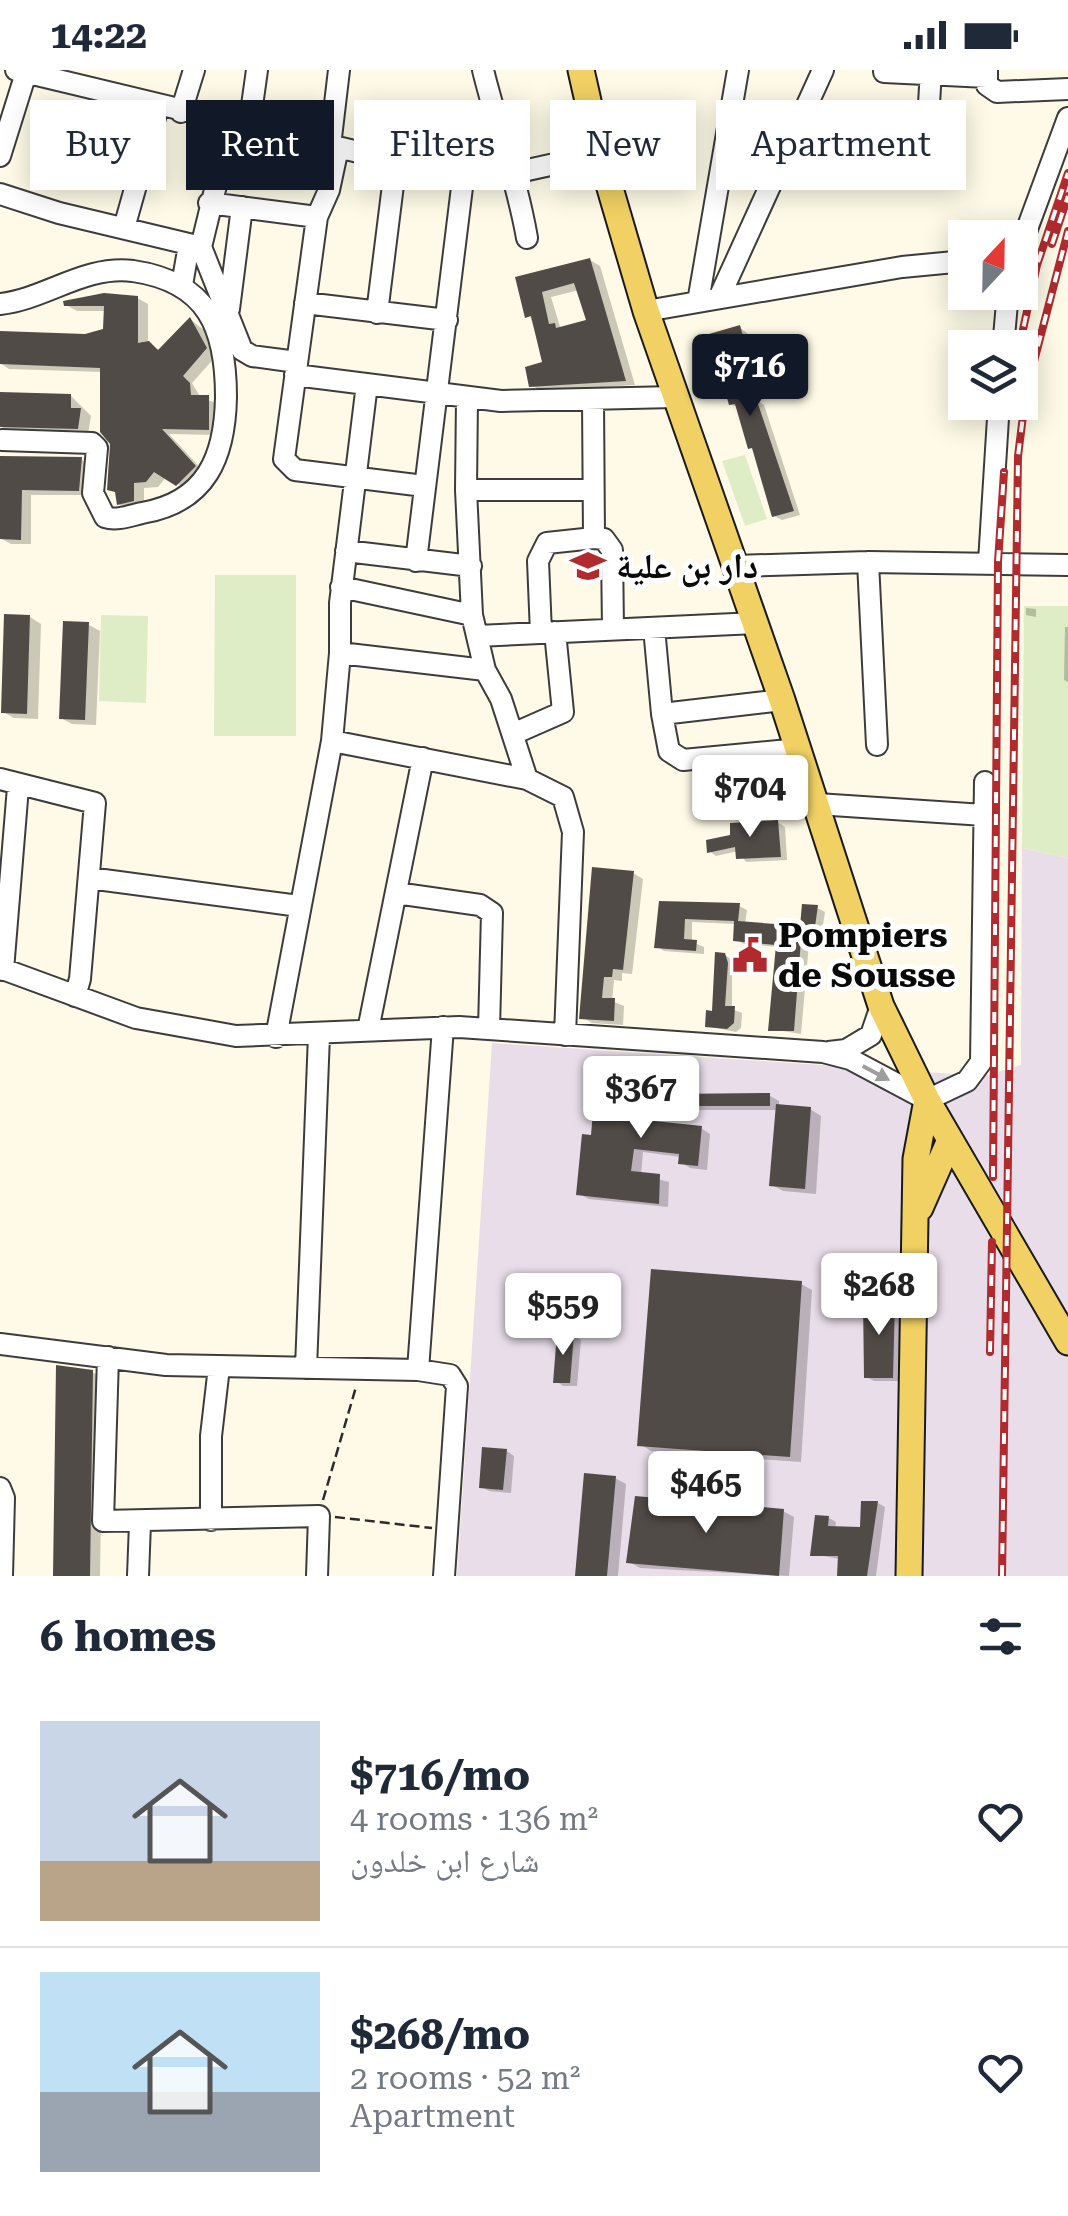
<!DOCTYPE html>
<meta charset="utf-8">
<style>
:root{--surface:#fff;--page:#f2f2f3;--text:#1f2937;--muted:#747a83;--line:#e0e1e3;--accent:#111827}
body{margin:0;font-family:"Roboto Serif","Noto Naskh Arabic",serif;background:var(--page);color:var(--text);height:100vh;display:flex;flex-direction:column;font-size:38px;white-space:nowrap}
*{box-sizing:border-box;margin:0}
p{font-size:32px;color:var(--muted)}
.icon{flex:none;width:55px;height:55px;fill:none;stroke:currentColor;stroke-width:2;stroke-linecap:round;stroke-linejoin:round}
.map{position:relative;height:1506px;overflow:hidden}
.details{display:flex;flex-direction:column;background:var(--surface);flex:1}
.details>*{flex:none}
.guide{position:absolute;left:30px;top:30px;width:1010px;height:90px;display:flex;gap:20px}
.needle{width:65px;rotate:22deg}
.tools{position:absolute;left:948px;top:150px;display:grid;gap:20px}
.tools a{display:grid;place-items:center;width:90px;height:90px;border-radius:0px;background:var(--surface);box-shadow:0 5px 25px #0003;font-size:50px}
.price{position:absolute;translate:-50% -85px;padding:0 22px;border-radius:10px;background:#fff;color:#222;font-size:32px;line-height:65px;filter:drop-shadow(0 2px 5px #0008)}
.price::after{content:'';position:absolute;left:50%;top:60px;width:30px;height:22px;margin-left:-15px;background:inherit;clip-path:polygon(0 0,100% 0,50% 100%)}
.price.selected{background:var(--accent);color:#fff}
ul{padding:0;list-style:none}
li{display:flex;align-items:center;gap:30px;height:250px;padding:0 40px}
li+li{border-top:2px solid var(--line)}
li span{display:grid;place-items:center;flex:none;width:280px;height:200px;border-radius:0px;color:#555}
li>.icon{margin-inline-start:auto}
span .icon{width:120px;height:120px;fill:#fffc;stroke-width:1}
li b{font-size:42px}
h2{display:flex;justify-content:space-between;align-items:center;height:120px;padding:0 40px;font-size:42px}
.tag{padding:0 35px;border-radius:0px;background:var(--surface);box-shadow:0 5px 25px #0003;font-size:35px;line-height:90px}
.tag.selected{background:var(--accent);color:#fff}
.status{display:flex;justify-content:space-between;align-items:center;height:70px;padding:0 50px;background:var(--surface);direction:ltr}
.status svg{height:28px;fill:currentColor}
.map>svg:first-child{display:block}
</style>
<div class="status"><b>14:22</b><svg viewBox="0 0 49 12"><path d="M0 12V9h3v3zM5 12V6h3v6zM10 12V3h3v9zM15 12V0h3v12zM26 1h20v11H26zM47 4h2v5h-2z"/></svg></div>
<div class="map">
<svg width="1068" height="1506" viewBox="0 0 1068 1506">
<rect width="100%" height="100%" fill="#fefae7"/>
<!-- industrial -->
<path fill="#e8dde9" d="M1022 778 1068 788V1506H457L492 973 984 1006 1021 995Z"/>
<!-- pitch -->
<path fill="#deedc5" d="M745 385 767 449 745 456 722 391Z
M215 505H296V666H214Z
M1024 536H1068V788L1022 778Z
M101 545 148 546 146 633 99 631Z"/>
<!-- shadow -->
<path fill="#0003" fill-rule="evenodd" d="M590 190 600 196 635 315 542 321 531 315 545 293 518 209ZM579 220 589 251 561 260 551 227Z
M137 228 148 234V274L161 281 191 250 209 264 217 285 192 313 201 328 220 334 219 365 169 364 205 403 188 420 166 407 158 417 144 418V436L128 439 117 433V423L110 419 113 378 103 302 9 299 0 293V263L85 266 105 261 106 241H77L66 235Z
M740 258 747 263 751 278 742 281 755 330 764 335 800 445 782 450 774 446 756 381 750 377 739 338 731 334 712 266Z
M0 324 71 326 91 346 88 364 11 362 0 356Z
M2 389 82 390 92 396 89 425H31V474H11L0 468Z
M1026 538 1036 539V547L1026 545Z
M30 547 41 554 38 649 14 648 3 642Z
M89 555 100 561 96 655 72 654 61 648Z
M1065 557H1068V612L1064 610Z
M777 752 785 757 787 790 746 792 738 781 716 786 709 781Z
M633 803 643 809 632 904 622 903V911L614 910 612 931 624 936 623 955 592 953 582 947Z
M661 834 739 836 747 840 745 854 803 859 817 838 825 842 820 874 809 873 801 964 771 959 778 877 744 874 736 870 737 854 692 852V872L704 877V884L664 881 657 876Z
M725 885 732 890V939L742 943 741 958 736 962 707 956 714 943Z
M597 1021 670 1027 770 1026 779 1031V1037L810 1039 821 1046 816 1124 783 1121 772 1115 778 1040H645L644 1053 701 1058 710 1064 707 1100 690 1098 681 1092V1087L643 1082 641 1105 669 1112 668 1137 589 1129 579 1124 593 1068Z
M801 1214 812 1220 801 1392 651 1381 640 1374Z
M894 1232 902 1236 901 1311H874L866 1307Z
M574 1266 581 1270 577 1316H563L556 1311Z
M92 1302 103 1308 100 1506H55Z
M507 1381 514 1386 511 1423 489 1421 482 1417Z
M615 1408 626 1414 618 1506H580Z
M878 1433 885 1437 876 1506H839L840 1489 812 1484 829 1448 836 1452 835 1459 862 1460Z
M783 1441 794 1447 789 1506 640 1498 629 1492Z"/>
<!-- building -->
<path fill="#514b47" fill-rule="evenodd" d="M590 188 626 311 529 317 525 297 542 292 531 246 525 248 515 207ZM574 213 586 250 556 258 555 253 549 254 542 222Z
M104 223 138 226V273L149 271 158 280 190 247 207 278 183 306 190 313 191 325H209V360L162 359 196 396 176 416 154 402 146 412 134 413V431L117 435 115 422 107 420 110 374 100 362V298L0 294V261L85 264 103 259 104 236H64L63 231Z
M740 255 745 274 735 277 750 329 756 328 794 441 772 447 752 378 748 379 735 334 729 335 709 264Z
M0 322 71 324V338H81L78 359 0 357Z
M0 386 82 387 79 421 22 420 21 470 0 469Z
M4 544 30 545 27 644 1 643Z
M63 551 89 552 85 650 59 649Z
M778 750 781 787 736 789 735 777 707 783 706 770 730 765V753Z
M592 797 634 801 623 900 613 899 612 907H604L602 928H615L614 951 579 949Z
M659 831 740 833 738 851 800 856 802 834 818 835 813 871 801 870 794 961H768L776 875 733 871 734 851 685 849 684 869 697 870 696 881 654 878Z
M715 882 725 883 728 893 725 936H735L734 953 727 959 705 957 706 940 712 941Z
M595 1018 670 1024 770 1023V1036H636L635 1049 702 1056 698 1096 678 1094 679 1084 634 1079 631 1101 660 1104 659 1134 576 1125 582 1064 591 1065Z
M776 1034 811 1037 805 1119 769 1116Z
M651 1199 802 1211 790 1387 637 1376Z
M863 1229H895L893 1308H864Z
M557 1263 574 1264 570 1313H553Z
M56 1295 93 1300 90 1506H53Z
M482 1377 507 1379 503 1420 479 1418Z
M584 1403 616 1406 607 1506H575Z
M635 1426 784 1439 779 1506 626 1493Z
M861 1431H878L867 1506H837L838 1486H810L815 1445 829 1446 828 1456 860 1457Z"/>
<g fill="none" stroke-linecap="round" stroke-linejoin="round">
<defs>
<path id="minor" d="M16 0 396 91 505 105 600 84
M483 0C497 57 517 110 527 168
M987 0V15L997 22 1068 19
M884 2 987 7
M929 34 931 0
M181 42 194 0
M231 54 201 177 242 280 252 286 297 292
M249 57 257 0
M330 76 339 0
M338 78 329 120 317 147 284 389 295 400 424 416
M0 86 26 3
M0 124 59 143 201 177
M209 133 317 147
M124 158 158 37
M1020 178 1068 48
M182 215 189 175
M719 228 823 0
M698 232 902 197 965 191
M305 233 447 250
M0 234C46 229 84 195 133 201 208 212 226 258 226 327 225 386 207 432 142 443 129 446 117 451 105 447L93 423 97 378 92 373 2 370
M229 239 242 137
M646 241 698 232 738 0
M377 243 396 91
M1003 278 1008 222
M295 305 501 331 675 327
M367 314 340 533V583L485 600
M467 327 466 420 472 545 485 600 501 629 527 709
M593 329 594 468 604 469 612 480 613 559
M466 420H593
M346 481 471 496
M416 491 464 101
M868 492 877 675
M989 492 999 332
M735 496 868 492 1068 495
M341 517 472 545
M654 558 662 644 782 630
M541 563 538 491 547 473 594 468
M477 566 756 553
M662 644 669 681 683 690 799 679
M513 664 563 642 555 562
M332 671 527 709 563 727 573 762 565 965
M0 709 95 733 80 909 75 926
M817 734 984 745
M89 808 299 836
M396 823 480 835 492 843 489 959
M0 898 136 948 236 966 459 957 823 982 850 989 927 1030 967 1011 981 992 985 712
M3 900 18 717
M368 960 423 688
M276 967 332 671 340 583
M829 982 846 980 871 965 881 936
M0 1274 166 1295 418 1300 450 1305 457 1316 444 1506
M108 1287 103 1451 319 1446 317 1506
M306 1298 319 965
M418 1300 443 957
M0 1418 4 1428 2 1506
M211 1450V1366L219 1297
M138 1506 140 1453"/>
<path id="major" d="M581 0 600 84 646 241 782 630 881 936 927 1030 1068 1272
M920 1138 950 1070
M909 1506 916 1089 927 1030"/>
</defs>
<!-- minor casing -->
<use href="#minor" stroke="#3c3c3c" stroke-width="24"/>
<!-- major casing -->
<use href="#major" stroke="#1a1a1a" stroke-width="29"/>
<!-- path -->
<path stroke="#2b2b2b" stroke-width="2.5" stroke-dasharray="10 5" stroke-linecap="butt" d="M323 1430 356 1317
M335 1447 432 1458"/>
<!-- minor -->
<use href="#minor" stroke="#fff" stroke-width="20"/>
<!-- major -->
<use href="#major" stroke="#f1d164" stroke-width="25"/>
<defs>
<path id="rail" d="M1052 174 1068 126
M1019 278 1037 195 1068 103
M993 1107 998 492 1004 402
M990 1282 992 1172
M1002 1506 1018 386 1026 322 1068 161"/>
</defs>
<!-- rail casing -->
<use href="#rail" stroke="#b02a2e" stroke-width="8"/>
<!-- rail -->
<use href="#rail" stroke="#fff" stroke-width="4" stroke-dasharray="11" stroke-linecap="butt"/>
</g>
<!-- one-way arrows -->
<defs><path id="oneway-solid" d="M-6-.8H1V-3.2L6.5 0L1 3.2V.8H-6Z" transform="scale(2.5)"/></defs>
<use fill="#9d9d9d" href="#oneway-solid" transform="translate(876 1003) rotate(28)"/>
<!-- icons -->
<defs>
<symbol id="school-bare" viewBox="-9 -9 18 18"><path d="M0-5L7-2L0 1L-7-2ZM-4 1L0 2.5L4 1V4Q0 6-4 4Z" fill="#b02a2e" stroke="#fff" stroke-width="2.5" paint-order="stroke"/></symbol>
<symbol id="civic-bare" viewBox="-9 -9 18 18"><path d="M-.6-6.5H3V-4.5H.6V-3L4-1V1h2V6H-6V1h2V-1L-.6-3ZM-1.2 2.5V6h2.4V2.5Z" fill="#b02a2e" stroke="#fff" stroke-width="2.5" paint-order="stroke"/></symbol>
</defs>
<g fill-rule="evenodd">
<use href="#school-bare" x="563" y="471" width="50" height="50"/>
<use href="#civic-bare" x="725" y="860" width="50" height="50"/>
</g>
<g text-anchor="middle" stroke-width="10" stroke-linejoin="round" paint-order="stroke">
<!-- poi labels -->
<g font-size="35" font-weight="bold" fill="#090909" stroke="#fff" text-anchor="start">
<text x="616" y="508">دار بن علية</text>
<text x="778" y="877">Pompiers<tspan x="778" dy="40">de Sousse</tspan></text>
</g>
</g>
</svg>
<div class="tools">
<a><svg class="needle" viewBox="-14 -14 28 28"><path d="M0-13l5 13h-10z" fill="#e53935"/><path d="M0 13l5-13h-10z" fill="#747a83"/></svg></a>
<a><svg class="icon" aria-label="layers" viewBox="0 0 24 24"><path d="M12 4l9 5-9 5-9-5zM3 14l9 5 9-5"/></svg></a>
</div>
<b class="price selected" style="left:750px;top:349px">$716</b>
<b class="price" style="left:750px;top:770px">$704</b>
<b class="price" style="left:641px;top:1071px">$367</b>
<b class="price" style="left:879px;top:1268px">$268</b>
<b class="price" style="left:563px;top:1288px">$559</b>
<b class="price" style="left:706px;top:1466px">$465</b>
<div class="guide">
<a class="tag">Buy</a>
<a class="tag selected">Rent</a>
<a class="tag">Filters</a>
<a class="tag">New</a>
<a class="tag">Apartment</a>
</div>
</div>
<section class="details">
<h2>6 homes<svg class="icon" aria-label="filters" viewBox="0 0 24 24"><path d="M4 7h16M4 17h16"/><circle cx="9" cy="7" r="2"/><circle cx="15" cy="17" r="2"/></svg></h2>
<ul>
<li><span style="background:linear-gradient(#c9d6e8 70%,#b9a48a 0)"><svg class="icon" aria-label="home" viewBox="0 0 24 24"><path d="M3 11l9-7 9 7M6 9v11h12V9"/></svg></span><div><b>$716/mo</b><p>4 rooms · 136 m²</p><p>شارع ابن خلدون</p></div><svg class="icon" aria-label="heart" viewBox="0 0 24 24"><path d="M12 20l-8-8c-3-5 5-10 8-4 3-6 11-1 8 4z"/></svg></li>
<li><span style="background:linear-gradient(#bfe0f5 60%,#9aa5b1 0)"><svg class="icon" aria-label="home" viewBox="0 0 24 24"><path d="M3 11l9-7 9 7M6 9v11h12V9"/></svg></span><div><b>$268/mo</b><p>2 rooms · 52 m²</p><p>Apartment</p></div><svg class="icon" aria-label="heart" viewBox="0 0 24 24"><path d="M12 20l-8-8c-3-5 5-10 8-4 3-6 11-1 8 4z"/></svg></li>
</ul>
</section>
